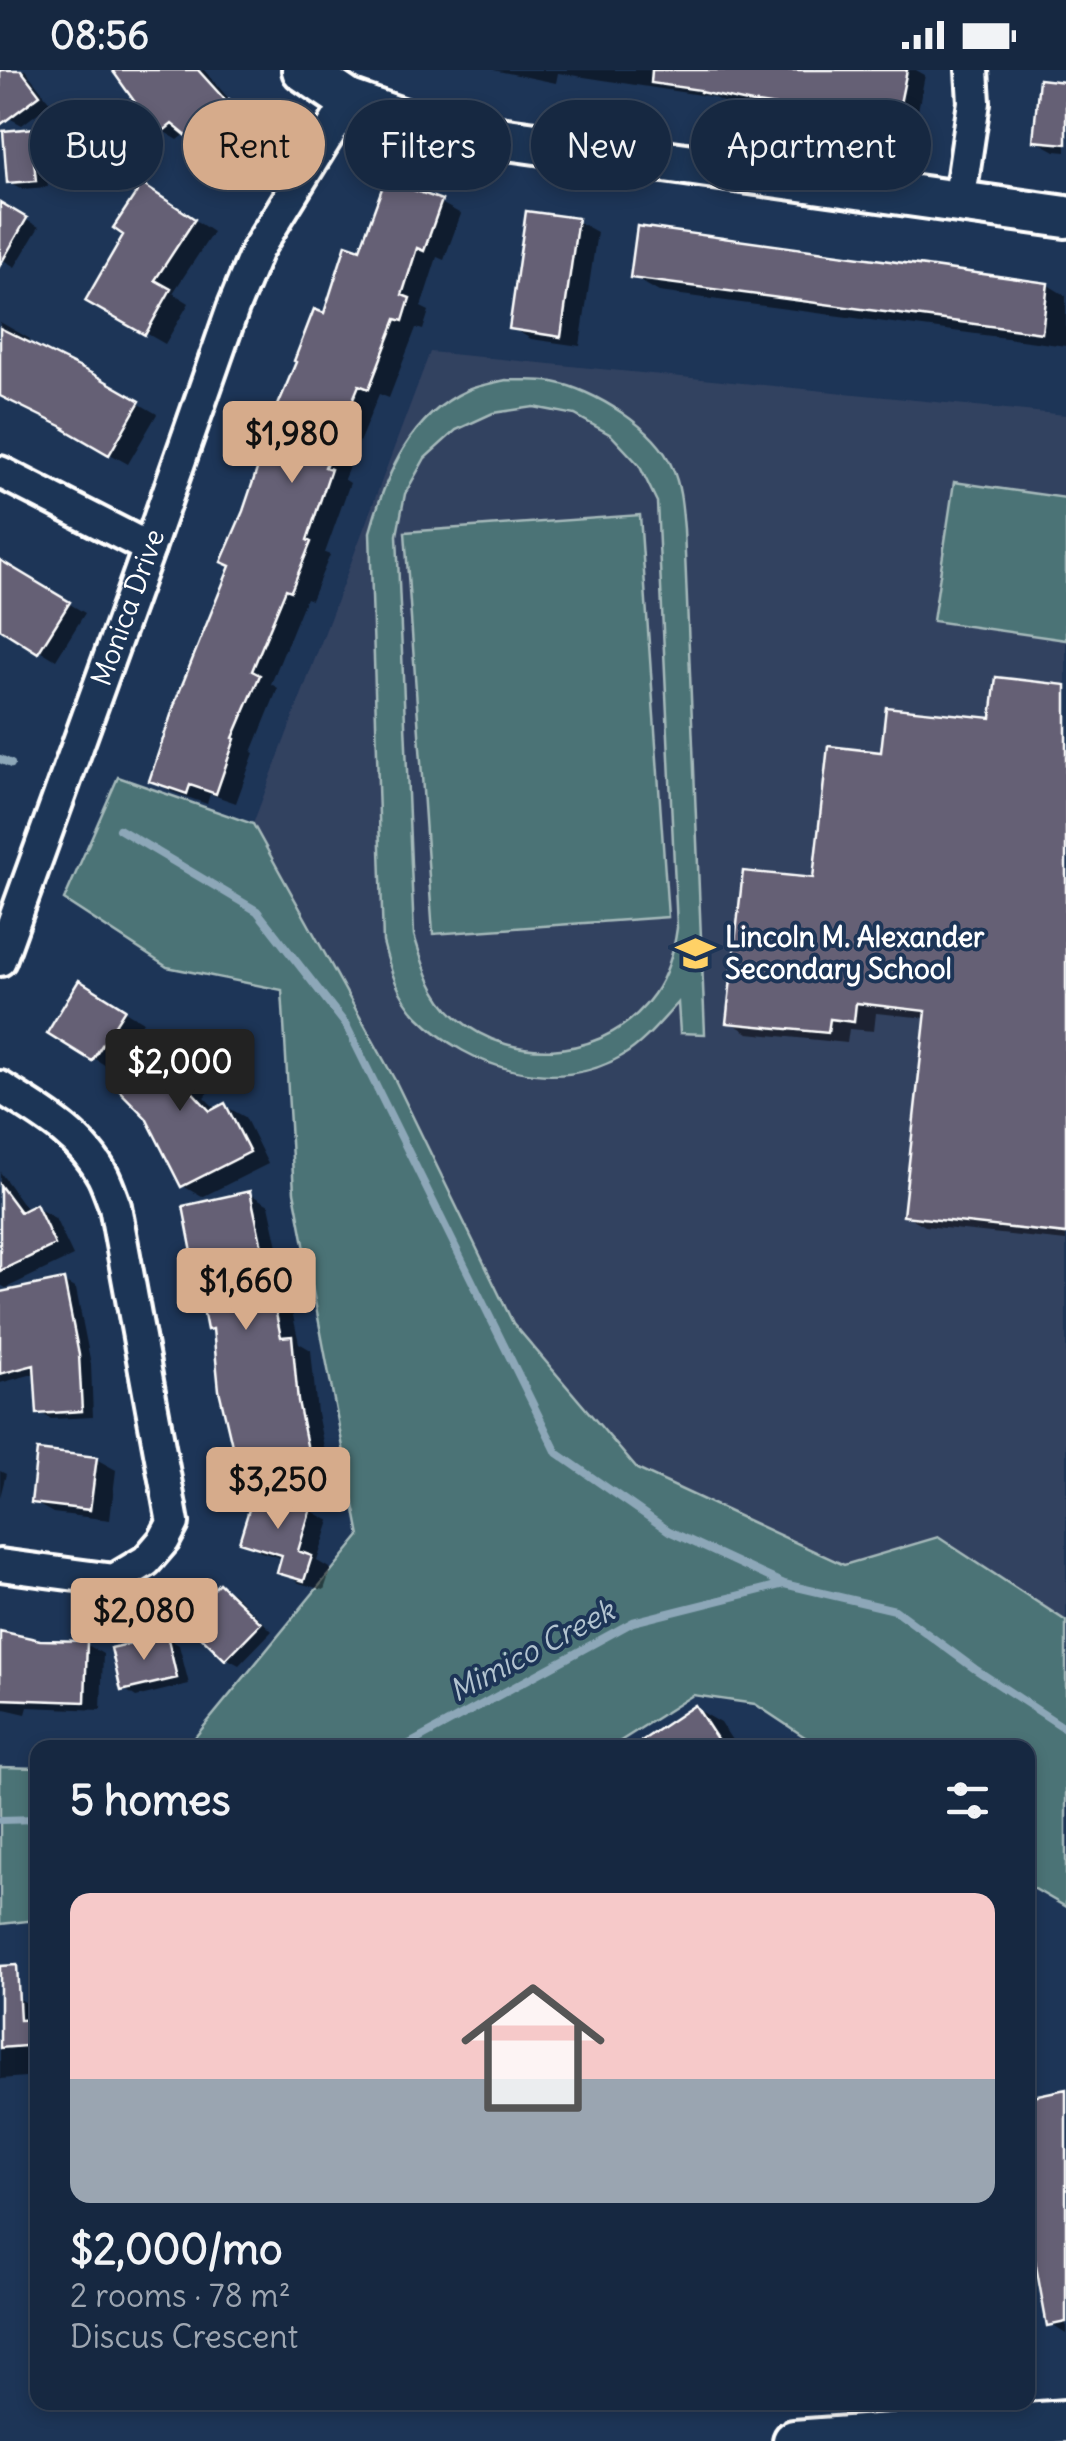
<!DOCTYPE html>
<meta charset="utf-8">
<style>
:root{--surface:#162841;--page:#23344c;--text:#f1f3f6;--muted:#9ea6b1;--line:#35445a;--accent:#d6ab8b}
body{margin:0;font-family:Delius,sans-serif;background:var(--page);color:var(--text);height:100vh;display:flex;flex-direction:column;font-size:38px;white-space:nowrap}
*{box-sizing:border-box;margin:0}
p{font-size:32px;color:var(--muted)}
.icon{flex:none;width:55px;height:55px;fill:none;stroke:currentColor;stroke-width:2;stroke-linecap:round;stroke-linejoin:round}
.map{position:relative;flex:1;overflow:hidden}
.drawer{position:absolute;left:30px;top:1670px;width:1005px;height:670px;display:flex;flex-direction:column;background:var(--surface);border-radius:20px;box-shadow:0 5px 15px #0003,0 0 0 2px var(--line)}
.drawer>*{flex:none}
.banner{position:absolute;left:30px;top:30px;width:1008px;height:90px;display:flex;gap:20px}
.price{position:absolute;translate:-50% -85px;padding:0 22px;border-radius:10px;background:var(--accent);color:#111;font-size:32px;line-height:65px;filter:drop-shadow(0 2px 5px #0008)}
.price::after{content:'';position:absolute;left:50%;top:60px;width:30px;height:22px;margin-left:-15px;background:inherit;clip-path:polygon(0 0,100% 0,50% 100%)}
.price.active{background:#222;color:#fff}
ul{padding:0;list-style:none}
li{display:grid;align-content:center;gap:20px;height:530px;padding:0 40px}
li+li{border-top:2px solid var(--line)}
li span{display:grid;place-items:center;height:310px;border-radius:20px;color:#555}
li>.icon{margin-inline-start:auto}
span .icon{width:180px;height:180px;fill:#fffc;stroke-width:1}
li b{font-size:42px}
h2{display:flex;justify-content:space-between;align-items:center;height:120px;padding:0 40px;font-size:42px}
.chip{padding:0 35px;border-radius:45px;background:var(--surface);box-shadow:0 5px 15px #0003,0 0 0 2px var(--line);font-size:35px;line-height:90px}
.chip.active{background:var(--accent);color:#111}
.status{display:flex;justify-content:space-between;align-items:center;height:70px;padding:0 50px;background:var(--surface);direction:ltr}
.status svg{height:28px;fill:currentColor}
.map>svg:first-child{display:block}
</style>
<div class="status"><b>08:56</b><svg viewBox="0 0 49 12"><path d="M0 12V9h3v3zM5 12V6h3v6zM10 12V3h3v9zM15 12V0h3v12zM26 1h20v11H26zM47 4h2v5h-2z"/></svg></div>
<div class="map">
<svg width="1066" height="2371" viewBox="0 0 1066 2371">
<rect width="100%" height="100%" fill="#1d3557"/>
<filter id="ink" filterUnits="userSpaceOnUse"><feTurbulence type="fractalNoise" baseFrequency=".01" numOctaves="2"/><feDisplacementMap in="SourceGraphic" scale="20" xChannelSelector="R" yChannelSelector="G"/><feConvolveMatrix kernelMatrix="1 2 1 2 8 2 1 2 1" color-interpolation-filters="sRGB"/></filter>
<g filter="url(#ink)">
<!-- built -->
<path fill="#334260" d="M430 282 1066 345V1551L938 1467 844 1495 637 1399 513 1253 396 1012 253 754Z"/>
<!-- green -->
<path fill="#4b7376" stroke="#a5b9ba" stroke-width="2.5" fill-rule="evenodd" d="M506 310C521 311 538 309 553 312 593 319 656 358 672 397 681 417 682 437 684 459L705 964 680 963 678 933C661 951 644 973 622 986 556 1025 470 999 418 947 398 927 390 899 383 872L370 462C386 404 410 346 468 320 479 315 494 313 506 310ZM534 337 575 345 611 365 639 395 657 432 677 858C674 880 667 905 654 924 609 989 515 998 456 947 432 926 423 895 414 865L397 465 405 424 425 388 456 360 493 343Z
M954 412 1066 428V570L933 551Z
M640 445 668 847 433 864 405 462Z
M118 707 253 754 396 1012 513 1253 637 1399 844 1495 938 1467 1066 1551V1837L1028 1815V1678L820 1677 755 1634 693 1625 611 1677H187L360 1466 294 1122 282 920 167 897 64 830Z
M0 1697 37 1698V1850L0 1854Z"/>
<!-- shadow -->
<path fill="#0007" d="M0 0H25L51 33 22 55 9 48 0 36Z
M115 0H204L234 35 274 65 242 104 227 95 187 63 178 70 163 61Z
M493 0H916L925 5 914 61 844 48V52L775 41 774 43 720 31 713 27 558 3 556 13Z
M1066 15V82L1055 81 1035 70Z
M67 57 80 65 83 95 46 98 48 117 22 119 9 112Z
M387 113 441 133 461 144 444 190 437 187 421 237 429 241 423 260 416 258 389 328 379 324 344 409 350 413 325 483 330 485 311 530 306 528 271 614 278 618 252 682 254 683 236 733 210 724 207 734 172 722 152 710 326 247 361 182Z
M162 128 213 162 173 223 189 233 165 274 88 230Z
M0 135 39 157 15 197 0 188Z
M577 151 597 162 580 276 531 269 512 258Z
M633 207 1048 215 1066 226V276L659 222Z
M0 252 30 269 27 274 91 306 157 344 128 394 0 323Z
M0 493 85 543 56 590 0 556Z
M1066 618V1171L925 1156 906 1145 927 948 876 943 874 961 849 959 847 973 748 963 729 951 815 811 883 684 993 651Z
M80 914 143 952 113 1000 50 962Z
M155 971 201 999 216 1015 204 1027 217 1040 225 1036 245 1047 268 1094 202 1127 183 1116Z
M0 1102 28 1141 35 1137 55 1148 73 1186 6 1218 0 1215Z
M250 1124 269 1135 299 1273 311 1280 317 1343 328 1396 260 1411 240 1400 216 1262 210 1258Z
M64 1212 76 1219 91 1294 93 1347 51 1349 39 1342 37 1303 0 1313V1283Z
M96 1389 116 1400 110 1450 53 1443 33 1432Z
M0 1401 6 1404 0 1427Z
M310 1440 330 1451 317 1491 331 1499 324 1520 299 1513 280 1501 284 1489 261 1482 242 1470Z
M220 1516 233 1523 272 1561 239 1595 226 1588Z
M0 1564 40 1572 86 1574 103 1584 101 1640 28 1637 26 1644 0 1638Z
M167 1568 179 1575 189 1614 136 1627 124 1619Z
M695 1638 721 1653 737 1678H635Z
M18 1928 38 1940V2006L0 2009V1930Z
M1066 2022V2264L1050 2254 1028 2139V2029Z"/>
<g fill="none" stroke-linecap="round" stroke-linejoin="round">
<!-- stream -->
<path stroke="#8da7b8" stroke-width="8" d="M0 689 11 694
M119 759 257 841 346 955 557 1383 669 1461 784 1514
M402 1678 633 1552 784 1514 895 1540 975 1599 1066 1659
M0 1750 38 1749"/>
</g>
<!-- building -->
<path fill="#656075" stroke="#fff" stroke-width="2.5" d="M0 0H21L40 25 0 55Z
M112 0H198L227 32 229 29 260 54 225 97 172 54 161 63 139 38Z
M652 0H907L896 53 827 40 826 44 757 33V34L700 22V20L651 13Z
M1039 9 1066 12V74L1033 71Z
M68 55 71 88 34 91 36 111 7 113 3 61Z
M385 110 442 130 424 181 417 178 402 225 410 228 403 251 396 249 369 319 359 315 325 397 331 399 307 470 311 472 291 521 286 519 252 601 260 605 233 668 235 669 216 724 190 715 187 724 149 711 176 630 230 496 221 492 243 441 271 358 269 357 296 292 294 291 314 239 324 243 346 174 360 179Z
M142 114 195 149 155 210 171 219 145 265 85 231 123 165 113 158Z
M0 132 27 148 0 195Z
M526 141 578 148 561 267 509 259Z
M637 156 1048 213 1042 263 630 208Z
M0 258 93 304 140 331 109 385 64 359 65 358 0 326Z
M0 490 70 532 38 583 0 559Z
M996 607 1066 615V1164L903 1146 926 941 856 933 854 952 830 949 828 963 726 953 743 801 813 808 828 676 881 682 886 637 991 648Z
M79 910 125 939 92 991 47 963Z
M155 968 175 989 181 984 198 1003 186 1015 210 1041 225 1033 250 1082 181 1117 146 1048 110 1011Z
M0 1115 20 1142 36 1134 55 1175 0 1201Z
M250 1121 281 1267 292 1266 298 1331 309 1385 238 1401 219 1320 213 1259 207 1260 183 1136Z
M64 1209 79 1285 82 1341 37 1344 34 1295 0 1304V1222Z
M37 1380 97 1387 90 1440 31 1433Z
M255 1420 311 1438 298 1481 312 1486 304 1511 277 1503 282 1485 239 1472Z
M219 1513 261 1553 225 1590 184 1550Z
M0 1561 40 1570 87 1571 85 1632 0 1629Z
M167 1565 177 1608 121 1621 111 1578Z
M695 1635 723 1678H631Z
M17 1895 20 1950 38 1949V1975L0 1978V1896Z
M1066 2019V2252L1047 2256 1028 2152V2027Z"/>
<g fill="none" stroke-linecap="round" stroke-linejoin="round">
<defs>
<g id="street">
<path d="M959 133 974 32 972 0"/>
<path d="M0 402 149 478"/>
<path id="s1" d="M0 890 149 478 233 238 257 180 349 31"/>
<path d="M0 1017C38 1041 82 1065 103 1106 108 1116 111 1126 115 1136L173 1453 164 1470 146 1491 114 1510 0 1495"/>
</g>
<path id="secondary" d="M303 0 349 31 409 52 471 64 1066 147
M794 2371 1066 2351"/>
</defs>
<!-- street casing -->
<use href="#street" stroke="#fff" stroke-width="38"/>
<!-- secondary casing -->
<use href="#secondary" stroke="#fff" stroke-width="48"/>
<!-- street -->
<use href="#street" stroke="#1d3557" stroke-width="30"/>
<!-- secondary -->
<use href="#secondary" stroke="#1d3557" stroke-width="40"/>
</g>
</g>
<!-- icons -->
<defs>
<symbol id="school-bare" viewBox="-9 -9 18 18"><path d="M0-5L7-2L0 1L-7-2ZM-4 1L0 2.5L4 1V4Q0 6-4 4Z" fill="#ffd166" stroke="#1d3557" stroke-width="2.5" paint-order="stroke"/></symbol>
</defs>
<g fill-rule="evenodd">
<use href="#school-bare" x="668" y="856" width="55" height="55"/>
</g>
<g text-anchor="middle" stroke-width="8" stroke-linejoin="round" paint-order="stroke">
<!-- street labels -->
<g font-size="28" fill="#fff" stroke="#1d3557">
<text dy="10" stroke="none"><textPath href="#s1" startOffset="375">Monica Drive</textPath></text>
</g>
<!-- poi labels -->
<g font-size="28" font-weight="bold" fill="#fff" stroke="#1d3557" text-anchor="start">
<text x="725" y="877">Lincoln M. Alexander<tspan x="725" dy="32">Secondary School</tspan></text>
</g>
<!-- water labels -->
<g font-size="30" font-style="italic" fill="#b3c4d0" stroke="#1d3557">
<text transform="translate(532 1581) rotate(-28)" y="10">Mimico Creek</text>
</g>
</g>
</svg>
<b class="price" style="left:292px;top:416px">$1,980</b>
<b class="price active" style="left:180px;top:1044px">$2,000</b>
<b class="price" style="left:246px;top:1263px">$1,660</b>
<b class="price" style="left:278px;top:1462px">$3,250</b>
<b class="price" style="left:144px;top:1593px">$2,080</b>
<div class="banner">
<a class="chip">Buy</a>
<a class="chip active">Rent</a>
<a class="chip">Filters</a>
<a class="chip">New</a>
<a class="chip">Apartment</a>
</div>
<section class="drawer">
<h2>5 homes<svg class="icon" aria-label="filters" viewBox="0 0 24 24"><path d="M4 7h16M4 17h16"/><circle cx="9" cy="7" r="2"/><circle cx="15" cy="17" r="2"/></svg></h2>
<ul>
<li><span style="background:linear-gradient(#f6c9c9 60%,#9aa5b1 0)"><svg class="icon" aria-label="home" viewBox="0 0 24 24"><path d="M3 11l9-7 9 7M6 9v11h12V9"/></svg></span><div><b>$2,000/mo</b><p>2 rooms · 78 m²</p><p>Discus Crescent</p></div></li>
</ul>
</section>
</div>
